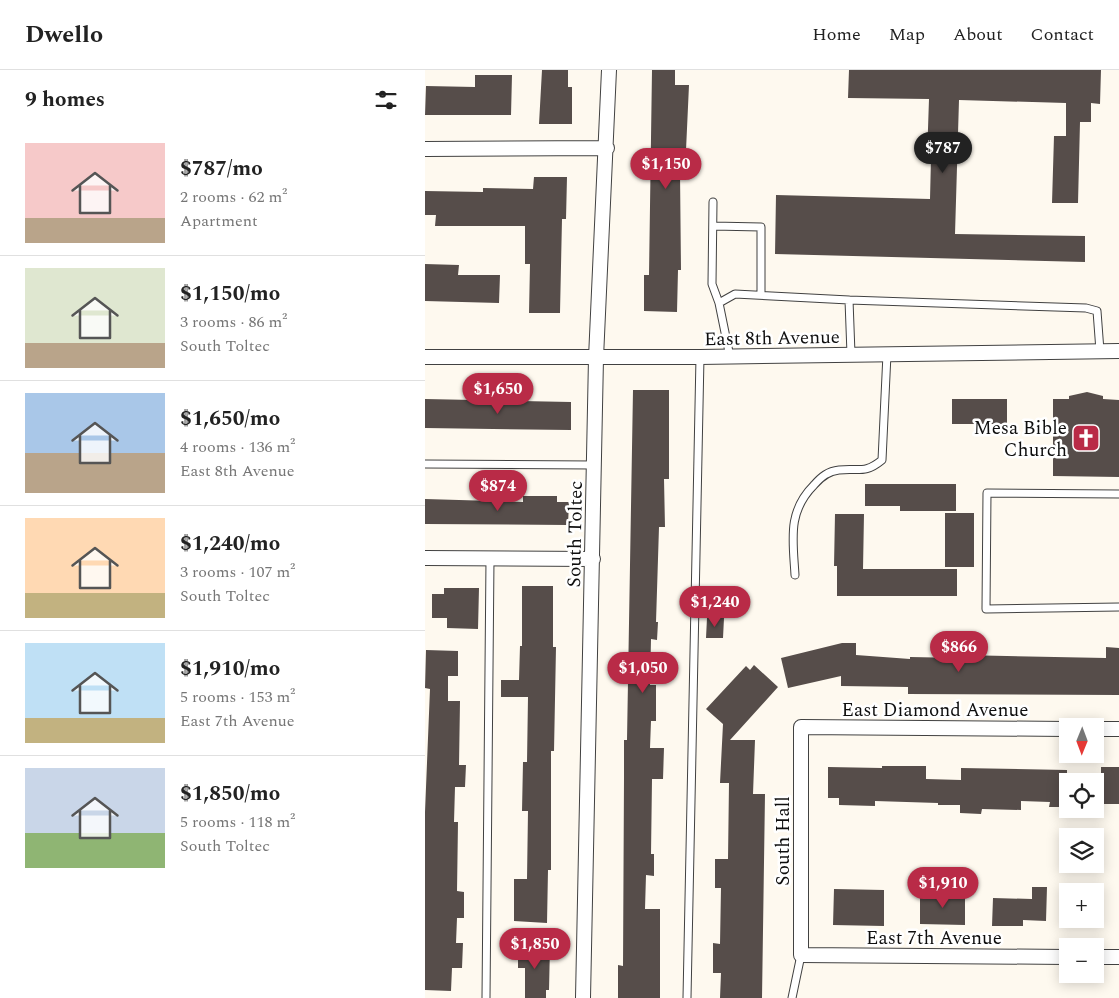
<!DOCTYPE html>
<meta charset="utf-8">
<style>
:root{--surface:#fff;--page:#f6f6f6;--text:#222;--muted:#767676;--line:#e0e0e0;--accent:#b92b47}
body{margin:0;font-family:Spectral,serif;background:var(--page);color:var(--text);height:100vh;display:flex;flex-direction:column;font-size:19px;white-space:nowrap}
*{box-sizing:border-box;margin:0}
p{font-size:16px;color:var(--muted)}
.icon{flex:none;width:28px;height:28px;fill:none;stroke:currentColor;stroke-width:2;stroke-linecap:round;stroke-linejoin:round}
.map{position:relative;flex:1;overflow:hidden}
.drawer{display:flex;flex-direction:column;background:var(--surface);width:425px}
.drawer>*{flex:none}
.needle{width:32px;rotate:181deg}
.fabs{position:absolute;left:634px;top:648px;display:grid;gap:10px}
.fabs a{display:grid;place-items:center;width:45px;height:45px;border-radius:0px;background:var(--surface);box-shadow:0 2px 12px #0003;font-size:25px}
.price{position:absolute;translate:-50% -42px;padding:0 11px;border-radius:18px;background:var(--accent);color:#fff;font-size:16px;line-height:32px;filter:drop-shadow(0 1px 2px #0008)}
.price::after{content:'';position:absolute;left:50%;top:30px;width:15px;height:11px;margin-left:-8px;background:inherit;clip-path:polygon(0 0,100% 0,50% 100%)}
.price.selected{background:#222;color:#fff}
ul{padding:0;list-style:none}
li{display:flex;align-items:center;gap:15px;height:125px;padding:0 25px}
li+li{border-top:1px solid var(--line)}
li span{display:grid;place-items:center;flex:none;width:140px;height:100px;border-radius:0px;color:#555}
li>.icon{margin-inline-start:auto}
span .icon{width:60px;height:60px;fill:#fffc;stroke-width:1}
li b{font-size:21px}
h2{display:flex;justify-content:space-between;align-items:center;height:60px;padding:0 25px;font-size:21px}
header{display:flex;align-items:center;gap:30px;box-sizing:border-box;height:70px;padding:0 25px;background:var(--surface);border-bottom:1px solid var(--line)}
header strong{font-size:24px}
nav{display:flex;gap:28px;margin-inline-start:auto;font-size:18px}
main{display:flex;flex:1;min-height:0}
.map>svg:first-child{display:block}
</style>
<header>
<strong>Dwello</strong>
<nav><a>Home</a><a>Map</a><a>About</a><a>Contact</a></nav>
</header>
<main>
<section class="drawer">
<h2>9 homes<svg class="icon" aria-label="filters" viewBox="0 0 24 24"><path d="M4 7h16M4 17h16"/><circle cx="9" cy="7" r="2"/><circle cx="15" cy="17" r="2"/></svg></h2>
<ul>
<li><span style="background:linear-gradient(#f6c9c9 75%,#b9a48a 0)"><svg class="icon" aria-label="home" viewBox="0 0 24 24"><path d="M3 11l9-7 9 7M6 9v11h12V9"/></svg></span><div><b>$787/mo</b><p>2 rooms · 62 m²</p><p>Apartment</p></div></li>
<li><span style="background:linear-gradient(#dfe7d0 75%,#b9a48a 0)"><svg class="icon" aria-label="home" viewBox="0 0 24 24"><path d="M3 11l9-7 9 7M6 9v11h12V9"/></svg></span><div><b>$1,150/mo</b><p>3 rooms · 86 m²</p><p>South Toltec</p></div></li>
<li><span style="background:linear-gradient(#a9c7e8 60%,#b9a48a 0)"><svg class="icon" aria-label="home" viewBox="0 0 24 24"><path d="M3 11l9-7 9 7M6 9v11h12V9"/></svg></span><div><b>$1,650/mo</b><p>4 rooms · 136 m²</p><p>East 8th Avenue</p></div></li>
<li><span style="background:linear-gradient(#ffd9b3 75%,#c2b280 0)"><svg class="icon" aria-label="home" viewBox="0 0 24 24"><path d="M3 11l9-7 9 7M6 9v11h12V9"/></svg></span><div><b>$1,240/mo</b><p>3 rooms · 107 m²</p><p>South Toltec</p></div></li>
<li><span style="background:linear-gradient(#bfe0f5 75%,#c2b280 0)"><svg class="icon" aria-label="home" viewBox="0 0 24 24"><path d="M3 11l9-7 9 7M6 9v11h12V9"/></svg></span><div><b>$1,910/mo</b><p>5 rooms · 153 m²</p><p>East 7th Avenue</p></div></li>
<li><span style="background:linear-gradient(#c9d6e8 65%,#8fb573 0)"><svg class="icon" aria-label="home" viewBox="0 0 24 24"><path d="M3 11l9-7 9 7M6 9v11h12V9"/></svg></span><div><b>$1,850/mo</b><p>5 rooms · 118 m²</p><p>South Toltec</p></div></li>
</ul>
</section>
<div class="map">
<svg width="694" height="928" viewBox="0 0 694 928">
<rect width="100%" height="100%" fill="#fef9ef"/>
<!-- building -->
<path fill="#564d4a" d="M117 0H143V17H147V54H114Z
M227 0H250V15H264L260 102H255L256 200H253L252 242 219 241V205H224Z
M424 0H676L675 34 666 33V52H655L653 133H627L629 66H641V33L534 30 530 164 660 166V192L350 184 351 125 505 129 506 88H502L504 29 423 28Z
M50 5H87L86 45H0L1 16 50 17Z
M109 107H142L141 149H137L135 243H104L105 194H100V156H10L11 145H0V121L58 122V118L108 119Z
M0 194 34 195 33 205H75L74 233 0 231Z
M208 320H244V409H239L240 457H234L231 552H233L232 570 226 569 225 615H231V651H226L225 678H239L238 709H227L226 784H229V806L221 805 220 839H235V928H193V895L198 896 199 708V670H202Z
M662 322 678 326V329L694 330V407L628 406V329H644V326Z
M0 329 146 332V360L0 358Z
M527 329H582V354H527Z
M440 414H531V441H475V436H440Z
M98 426H132V432H144L143 455 0 454V429L98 432Z
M520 443H549V497H520Z
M410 444H439L438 499H532V526H412V496H409Z
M97 516H128V577H131L129 681H126V800H123L122 853 89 851V809H102L103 741H97L98 692H102L103 627H76V610H94L95 576H97Z
M19 518H54L53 559 22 558V548H7V524H19Z
M282 548H299L298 568H281Z
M417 573H431V585L485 589V587L535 588 536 585 681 588V577L694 578V625L483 624V617L416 616V606L363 618 356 588Z
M1 580 33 581V606H23V631H35L34 695H41L40 717H30L29 752H33L32 821 39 822V848H32L31 873H38L37 898H27L26 921 0 920V742L5 619 0 618Z
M329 595 353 617 305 670H330L328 724H340L337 928H295L296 903H288V873L295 874 296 818H290V789H303L304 713H295L298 654 281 639 321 596 325 600Z
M457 696H501V709L536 710V698L642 700V737H624L625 732 596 731V740L557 739 556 744 535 743V735H513V733L450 731V736L414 735V728H403V697L457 698Z
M676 697H694V734H676Z
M607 817H622L621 851 598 850V856H567L568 828 607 829Z
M409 819 459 820V856L408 855Z
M495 823 540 824V855L495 854Z
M93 875 125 876 124 920H121V928H100V898H93Z"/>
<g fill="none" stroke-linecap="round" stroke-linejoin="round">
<defs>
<path id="lane" d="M288 132 287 214 294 233 305 287
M288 156 336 157V225
M294 233 310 224 424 230
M426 284 424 230 661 238 672 241 675 281
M0 394 169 395
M694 424 562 423 561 539 694 537
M370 505C368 470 362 442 389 415 396 407 403 401 414 400 434 398 440 404 457 390L462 284
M61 928 65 489
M262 928 275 287
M367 928 376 885"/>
<path id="street" d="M0 79 182 78
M0 287H275L694 281
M0 488 168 489
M642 659 376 657V885L642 887
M670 659H694
M670 887H694
M158 928 171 288 184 0"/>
</defs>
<!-- lane casing -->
<use href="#lane" stroke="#414141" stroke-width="9"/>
<!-- street casing -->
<use href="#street" stroke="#414141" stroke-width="16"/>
<!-- lane -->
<use href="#lane" stroke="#fff" stroke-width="7"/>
<!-- street -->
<use href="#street" stroke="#fff" stroke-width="14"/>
</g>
<!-- icons -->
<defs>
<symbol id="church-square" viewBox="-11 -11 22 22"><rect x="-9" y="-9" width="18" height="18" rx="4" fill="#b92b47" stroke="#fff"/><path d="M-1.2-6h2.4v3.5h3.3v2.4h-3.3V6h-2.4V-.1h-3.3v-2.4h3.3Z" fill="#fff"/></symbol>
</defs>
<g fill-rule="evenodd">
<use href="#church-square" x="645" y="352" width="32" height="32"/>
</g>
<g text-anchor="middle" stroke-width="5" stroke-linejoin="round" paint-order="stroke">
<!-- street labels -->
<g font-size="19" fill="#0e0e0e" stroke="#fff">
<text transform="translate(347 267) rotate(-1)" y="7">East 8th Avenue</text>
<text transform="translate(149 464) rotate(-89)" y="7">South Toltec</text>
<text x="510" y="646">East Diamond Avenue</text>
<text transform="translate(357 771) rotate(-90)" y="7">South Hall</text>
<text x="509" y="874">East 7th Avenue</text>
</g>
<!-- poi labels -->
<g font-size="19" fill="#0e0e0e" stroke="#fff" text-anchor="end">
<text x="642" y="364">Mesa Bible<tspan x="642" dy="22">Church</tspan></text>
</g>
</g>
</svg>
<div class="fabs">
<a><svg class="needle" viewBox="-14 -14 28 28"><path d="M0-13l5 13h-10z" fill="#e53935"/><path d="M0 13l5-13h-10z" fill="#767676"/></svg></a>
<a><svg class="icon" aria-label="locate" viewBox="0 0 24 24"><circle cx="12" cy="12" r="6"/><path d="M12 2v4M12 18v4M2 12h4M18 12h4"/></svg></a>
<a><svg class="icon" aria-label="layers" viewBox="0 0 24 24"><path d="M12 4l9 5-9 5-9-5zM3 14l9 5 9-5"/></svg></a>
<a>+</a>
<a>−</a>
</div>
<b class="price selected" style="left:518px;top:104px">$787</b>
<b class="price" style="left:241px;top:120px">$1,150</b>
<b class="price" style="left:73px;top:345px">$1,650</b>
<b class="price" style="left:73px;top:442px">$874</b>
<b class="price" style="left:290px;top:558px">$1,240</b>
<b class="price" style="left:534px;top:603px">$866</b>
<b class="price" style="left:218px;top:624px">$1,050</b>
<b class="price" style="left:518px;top:839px">$1,910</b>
<b class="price" style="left:110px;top:900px">$1,850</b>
</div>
</main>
